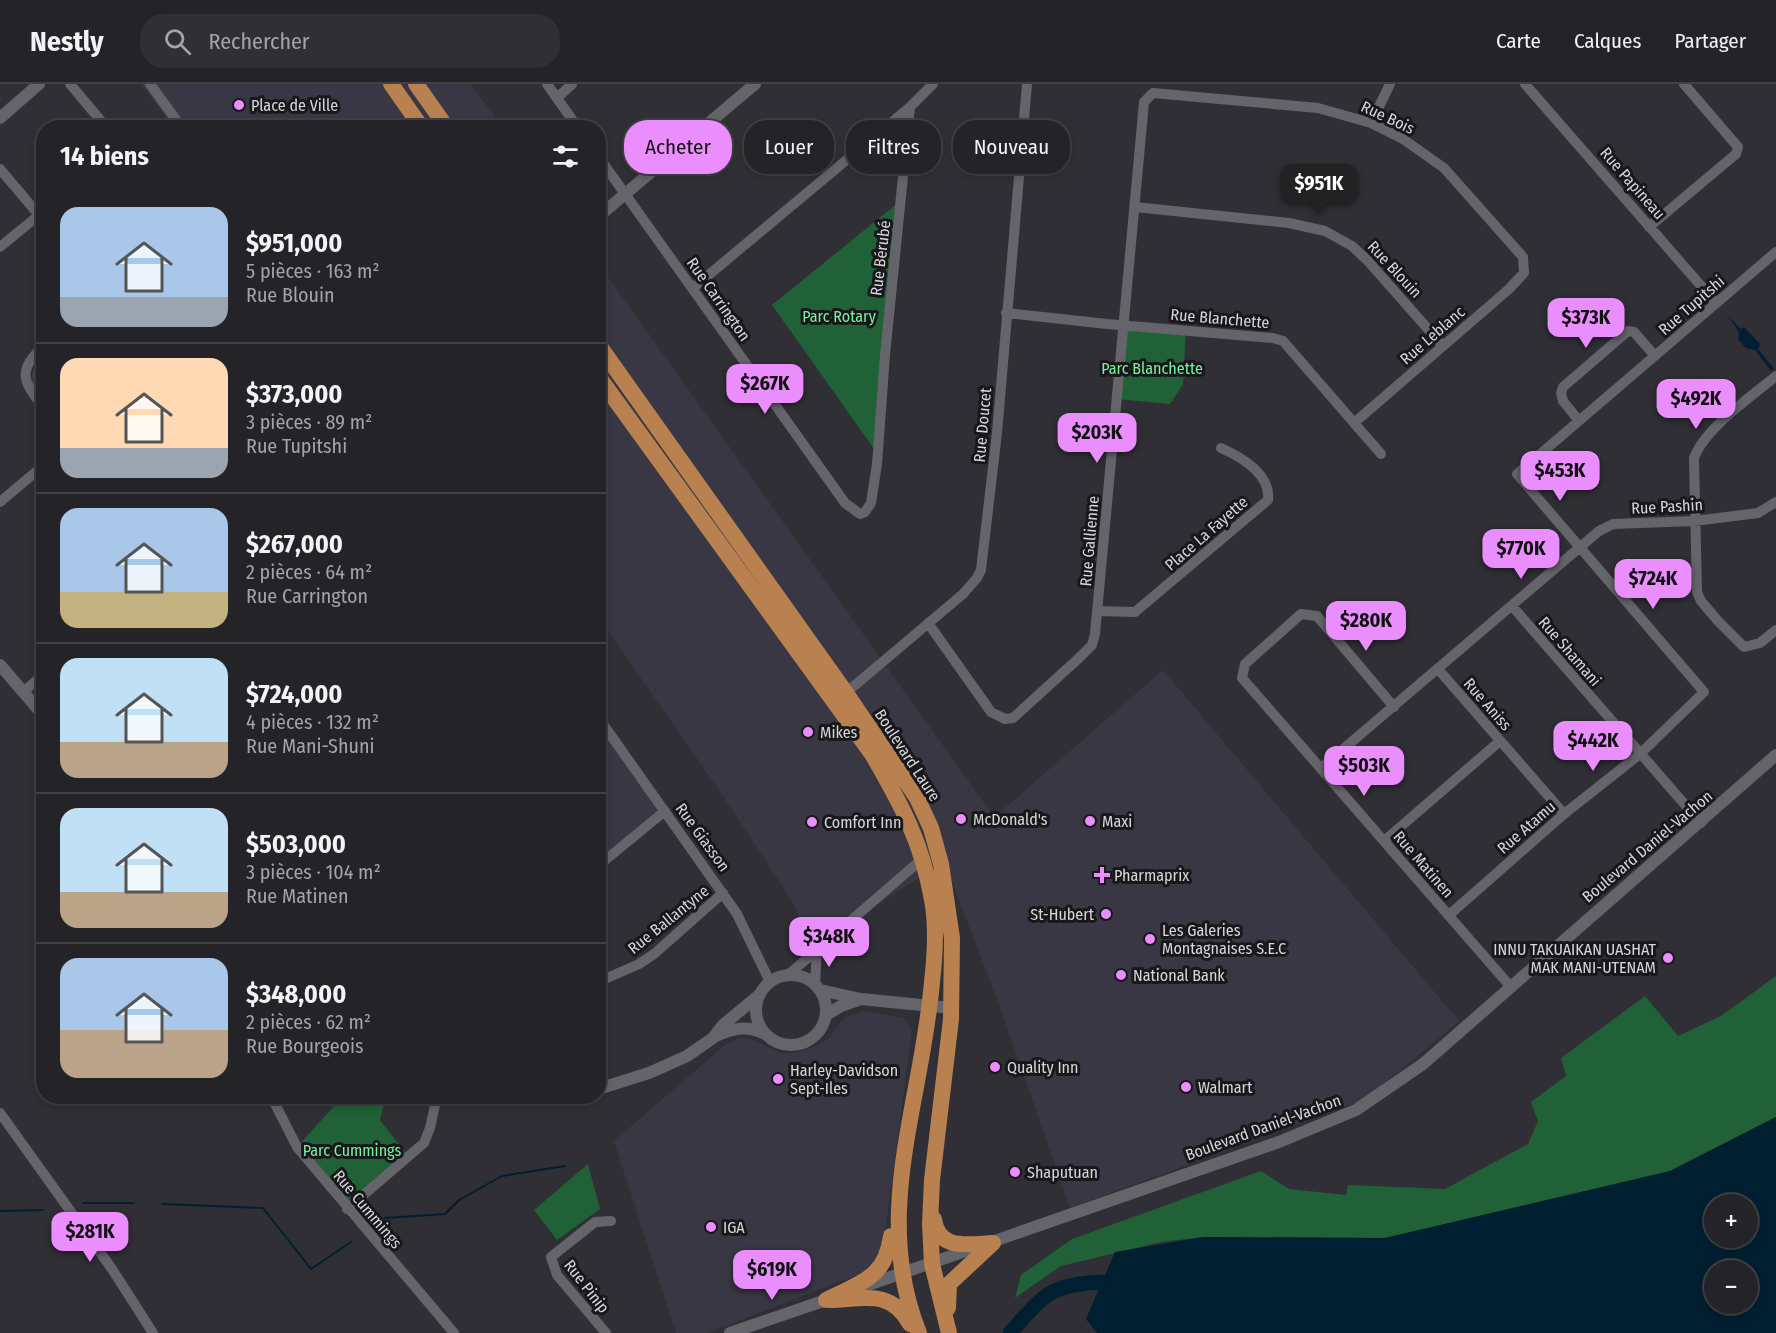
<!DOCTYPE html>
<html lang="fr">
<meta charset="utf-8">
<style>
:root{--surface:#242328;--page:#302f34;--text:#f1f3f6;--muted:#a3a4a8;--line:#414045;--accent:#ea8dfd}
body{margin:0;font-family:"Fira Sans Condensed",sans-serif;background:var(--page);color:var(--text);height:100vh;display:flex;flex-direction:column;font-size:22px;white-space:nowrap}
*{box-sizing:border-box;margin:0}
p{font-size:20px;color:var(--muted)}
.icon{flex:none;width:33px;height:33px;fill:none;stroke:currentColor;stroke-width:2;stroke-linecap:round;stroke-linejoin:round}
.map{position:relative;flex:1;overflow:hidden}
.drawer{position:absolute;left:36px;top:36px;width:570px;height:984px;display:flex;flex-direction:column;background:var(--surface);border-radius:24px;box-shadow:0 3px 9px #0003,0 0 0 2px var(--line)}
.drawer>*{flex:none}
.top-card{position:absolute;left:624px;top:36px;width:570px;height:54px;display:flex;gap:12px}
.fabs{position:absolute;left:1704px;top:1110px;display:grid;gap:12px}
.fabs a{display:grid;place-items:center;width:54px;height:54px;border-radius:50%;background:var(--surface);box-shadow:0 3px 9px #0003,0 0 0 2px var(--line);font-size:30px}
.price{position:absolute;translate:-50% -51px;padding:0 14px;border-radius:12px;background:var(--accent);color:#111;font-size:20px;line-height:39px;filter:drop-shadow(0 2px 3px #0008)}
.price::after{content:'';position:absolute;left:50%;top:36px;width:18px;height:14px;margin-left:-9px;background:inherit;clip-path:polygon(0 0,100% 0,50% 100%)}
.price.on{background:#222;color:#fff}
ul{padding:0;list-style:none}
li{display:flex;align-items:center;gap:18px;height:150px;padding:0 24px}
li+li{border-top:2px solid var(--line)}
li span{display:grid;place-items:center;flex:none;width:168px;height:120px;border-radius:18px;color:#555}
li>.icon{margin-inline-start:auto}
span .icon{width:72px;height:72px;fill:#fffc;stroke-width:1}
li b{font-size:26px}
h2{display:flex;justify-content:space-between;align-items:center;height:72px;padding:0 24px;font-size:26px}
.chip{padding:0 21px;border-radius:24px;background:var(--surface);box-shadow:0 3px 9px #0003,0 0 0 2px var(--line);font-size:21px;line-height:54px}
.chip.on{background:var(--accent);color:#111}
header{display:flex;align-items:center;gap:36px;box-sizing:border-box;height:84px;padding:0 30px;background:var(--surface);border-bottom:2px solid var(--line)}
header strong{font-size:28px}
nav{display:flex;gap:33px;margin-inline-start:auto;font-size:21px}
.search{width:420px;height:54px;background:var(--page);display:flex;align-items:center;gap:15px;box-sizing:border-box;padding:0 21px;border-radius:24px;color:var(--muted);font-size:22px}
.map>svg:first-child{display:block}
</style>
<header>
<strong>Nestly</strong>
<div class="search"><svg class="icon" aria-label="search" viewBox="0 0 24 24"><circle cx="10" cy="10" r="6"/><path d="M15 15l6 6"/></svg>Rechercher</div>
<nav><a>Carte</a><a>Calques</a><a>Partager</a></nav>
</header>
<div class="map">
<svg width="1776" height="1249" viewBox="0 0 1776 1249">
<rect width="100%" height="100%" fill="#302f35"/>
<!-- built -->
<path fill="#393743" d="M141 0H471L502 43H173Z
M598 179 992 730 991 736 1163 586 1459 937 1366 1015 1070 1124 1000 923 944 777 815 862 787 809 721 709 599 534Z
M598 641 659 727 599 774H598Z
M865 927 904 934 912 946 883 1164 878 1175 865 1188 707 1249H676L614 1057 725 961 739 954 751 955 781 969H795L812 964 829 954 845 933Z"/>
<!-- green -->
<path fill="#206137" d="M899 118 877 369 772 221Z
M1125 239 1186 246 1183 300 1170 320 1117 315Z
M43 271V317C30 302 28 285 43 271Z
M1776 892V1033L1670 1087 1528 1122 1385 1154 1204 1153 1161 1158 1061 1182 1015 1214 1021 1191 1072 1155 1261 1087 1289 1105 1346 1111 1348 1101 1445 1105 1528 1060 1538 1037 1531 1018 1566 992 1561 974 1645 912 1678 952 1721 932Z
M330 1013H386L380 1036 409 1073 347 1125 297 1063 337 1019Z
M588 1080 600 1125 557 1156 534 1126Z"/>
<!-- water -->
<path fill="#001f30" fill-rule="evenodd" d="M1728 232 1741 245 1744 243 1760 260 1758 265 1774 285 1771 287 1755 266 1746 264 1738 255 1739 248Z
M1776 1033V1249H1097L1086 1235 1115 1168 1204 1153 1385 1154 1670 1087ZM1748 1120V1154H1714V1120ZM1748 1186V1220H1714V1186Z"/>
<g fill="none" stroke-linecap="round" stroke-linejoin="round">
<!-- stream -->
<path stroke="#001f30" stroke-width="2" d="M83 1119H134
M162 1120 263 1124 311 1185 351 1158
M0 1127 43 1126
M385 1134 445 1130 459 1116 502 1092 565 1082"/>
<!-- river -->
<path stroke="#001f30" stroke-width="15" d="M1010 1249C1043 1212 1050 1200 1102 1198"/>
<!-- minor -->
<path stroke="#65646b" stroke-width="10" d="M70 0 107 44
M150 0 182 44
M547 0 578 44
M1525 0 1716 219
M557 14 572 0
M1371 39 1390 0
M598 72 845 419 860 430 865 428 871 419 877 380 885 271 910 23
M0 85 44 137
M1135 123 1289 139 1325 147 1352 162 1367 176 1443 262
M1649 143 1736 70 1738 63 1684 0
M0 163 39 131
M693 204 910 23 933 0
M1006 229 1107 240 1273 254 1283 257 1381 370
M44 262C17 285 22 299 44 323
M1776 292C1751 313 1705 344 1694 374L1697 508 1701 517 1718 537 1744 563 1760 559 1776 546
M1579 337 1563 317 1561 309 1563 303 1628 247 1634 248 1655 272
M0 418 44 381
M1512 522 1701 739
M1097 527 1135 528 1268 416C1271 390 1241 373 1221 364
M928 539 991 628 1005 635 1013 634 1079 574 1092 561 1095 550 1141 51 1144 18 1153 9 1318 24 1371 39 1403 55 1444 84 1523 173 1524 189 1509 205 1354 339
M1438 585 1564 730
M23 608 44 590
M841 613 963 510 977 494 981 486 997 349 1027 0
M1394 623 1317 532 1301 530 1245 580 1242 594 1510 902
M598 633 737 830 770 898
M1321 684 1599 447 1613 440 1694 437 1758 429 1776 418
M1384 757 1500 657
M598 782 665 727
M1449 831 1564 730 1640 670 1704 608 1517 390 1776 168
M788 891 922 775
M598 898 639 880 654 870 723 809
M815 900 817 865
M271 1012 297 1063 454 1249
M0 1029 112 1185 153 1249
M347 1125 424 1059 430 1044 437 1012
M606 1249 557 1191 551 1173 595 1138 611 1137"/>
<!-- tertiary -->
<path stroke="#65646b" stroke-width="12" d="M0 34 39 0
M598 133 755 0
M0 581 44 632
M756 926a35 35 0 1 1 70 0a35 35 0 1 1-70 0Z
M820 906 861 915 951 924
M826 931 841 922 861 915
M716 952C734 944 747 941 765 950
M598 1005 649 989 687 972 713 954 723 941 759 911
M473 1012 520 1015 562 1012
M862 1203 1279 1058 1356 1026 1423 980 1776 671
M730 1249 832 1214"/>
<!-- trunk -->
<path stroke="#b8814f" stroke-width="16" d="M391 0 422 44
M416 0 447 44
M598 260 846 609 917 714 931 744 941 780 952 854 951 935 932 1096 930 1140 932 1180 949 1249
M598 292 872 670C901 720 922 758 932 816 937 842 935 872 932 898 922 1019 871 1129 919 1249
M934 1135C938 1167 968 1160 993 1159
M826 1216C861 1198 885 1195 891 1152
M830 1216C864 1215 891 1205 910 1240
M948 1224 949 1200 993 1159"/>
</g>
<!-- markers -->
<g fill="#ea8dfd" stroke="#18171a" stroke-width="2">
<circle cx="239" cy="21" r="6"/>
<circle cx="808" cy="648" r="6"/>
<circle cx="961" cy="735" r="6"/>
<circle cx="1090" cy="737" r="6"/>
<circle cx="812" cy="738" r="6"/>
<path d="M1099 782h6v6h6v6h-6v6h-6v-6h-6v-6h6z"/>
<circle cx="1106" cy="830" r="6"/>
<circle cx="1150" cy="855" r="6"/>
<circle cx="1668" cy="874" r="6"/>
<circle cx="1121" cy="891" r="6"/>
<circle cx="995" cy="983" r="6"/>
<circle cx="778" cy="995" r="6"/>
<circle cx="1186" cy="1003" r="6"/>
<circle cx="1015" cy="1088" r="6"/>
<circle cx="711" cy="1143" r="6"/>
</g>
<g text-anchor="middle" stroke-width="6" stroke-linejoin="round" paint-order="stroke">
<!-- poi labels -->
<g font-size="16" fill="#d7d6db" stroke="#18171a" text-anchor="start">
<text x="251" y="27">Place de Ville</text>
<text x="820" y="654">Mikes</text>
<text x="973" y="741">McDonald's</text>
<text x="1102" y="743">Maxi</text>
<text x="824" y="744">Comfort Inn</text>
<text x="1114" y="797">Pharmaprix</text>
<text x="1094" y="836" text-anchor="end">St-Hubert</text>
<text x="1162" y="852">Les Galeries<tspan x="1162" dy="18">Montagnaises S.E.C</tspan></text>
<text x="1656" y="871" text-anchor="end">INNU TAKUAIKAN UASHAT<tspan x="1656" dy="18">MAK MANI-UTENAM</tspan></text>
<text x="1133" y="897">National Bank</text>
<text x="1007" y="989">Quality Inn</text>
<text x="790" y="992">Harley-Davidson<tspan x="790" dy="18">Sept-Iles</tspan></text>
<text x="1198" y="1009">Walmart</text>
<text x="1027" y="1094">Shaputuan</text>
<text x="723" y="1149">IGA</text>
</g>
<!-- street labels -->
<g font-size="16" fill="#d7d6db" stroke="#18171a">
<text transform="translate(1388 33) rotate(25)" y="6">Rue Bois</text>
<text transform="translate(1633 99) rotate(49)" y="6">Rue Papineau</text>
<text transform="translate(880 174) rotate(-83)" y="6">Rue Bérubé</text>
<text transform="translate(1395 185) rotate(47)" y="6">Rue Blouin</text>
<text transform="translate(719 215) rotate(55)" y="6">Rue Carrington</text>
<text transform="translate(1691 221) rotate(-41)" y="6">Rue Tupitshi</text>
<text transform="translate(1220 234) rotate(5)" y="6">Rue Blanchette</text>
<text transform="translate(1432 251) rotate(-41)" y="6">Rue Leblanc</text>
<text transform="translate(982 341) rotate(-85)" y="6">Rue Doucet</text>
<text transform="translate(1667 422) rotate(-3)" y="6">Rue Pashin</text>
<text transform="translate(1206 449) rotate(-41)" y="6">Place La Fayette</text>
<text transform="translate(1089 457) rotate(-85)" y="6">Rue Gallienne</text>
<text transform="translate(1570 567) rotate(49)" y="6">Rue Shamani</text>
<text transform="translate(1488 620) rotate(49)" y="6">Rue Aniss</text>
<text transform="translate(908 671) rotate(57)" y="6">Boulevard Laure</text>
<text transform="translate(1526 743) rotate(-41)" y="6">Rue Atamu</text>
<text transform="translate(703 753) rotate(54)" y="6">Rue Giasson</text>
<text transform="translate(1647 762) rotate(-40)" y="6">Boulevard Daniel-Vachon</text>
<text transform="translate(1424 780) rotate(49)" y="6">Rue Matinen</text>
<text transform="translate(668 835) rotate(-39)" y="6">Rue Ballantyne</text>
<text transform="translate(1263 1043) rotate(-20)" y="6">Boulevard Daniel-Vachon</text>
<text transform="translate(368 1125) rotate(50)" y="6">Rue Cummings</text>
<text transform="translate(587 1202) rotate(52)" y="6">Rue Pinip</text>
</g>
<!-- park labels -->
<g font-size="16" fill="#7bf09f" stroke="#18171a">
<text x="839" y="238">Parc Rotary</text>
<text x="1152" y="290">Parc Blanchette</text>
<text x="352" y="1072">Parc Cummings</text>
</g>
</g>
</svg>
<div class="fabs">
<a>+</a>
<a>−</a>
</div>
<b class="price on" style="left:1319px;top:131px">$951K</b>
<b class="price" style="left:1586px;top:265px">$373K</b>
<b class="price" style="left:765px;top:331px">$267K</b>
<b class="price" style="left:1696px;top:346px">$492K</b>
<b class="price" style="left:1097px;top:380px">$203K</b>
<b class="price" style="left:1560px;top:418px">$453K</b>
<b class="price" style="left:1521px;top:496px">$770K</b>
<b class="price" style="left:1653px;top:526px">$724K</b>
<b class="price" style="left:1366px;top:568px">$280K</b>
<b class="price" style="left:1593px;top:688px">$442K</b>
<b class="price" style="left:1364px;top:713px">$503K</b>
<b class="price" style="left:829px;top:884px">$348K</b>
<b class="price" style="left:90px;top:1179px">$281K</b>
<b class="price" style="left:772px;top:1217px">$619K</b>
<div class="top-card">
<a class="chip on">Acheter</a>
<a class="chip">Louer</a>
<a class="chip">Filtres</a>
<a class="chip">Nouveau</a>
</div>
<section class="drawer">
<h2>14 biens<svg class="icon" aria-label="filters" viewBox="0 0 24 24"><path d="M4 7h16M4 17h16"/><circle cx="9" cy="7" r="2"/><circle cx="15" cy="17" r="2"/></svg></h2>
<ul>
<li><span style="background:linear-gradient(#a9c7e8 75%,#9aa5b1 0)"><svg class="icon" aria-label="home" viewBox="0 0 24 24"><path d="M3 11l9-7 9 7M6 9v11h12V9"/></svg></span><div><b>$951,000</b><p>5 pièces · 163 m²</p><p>Rue Blouin</p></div></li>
<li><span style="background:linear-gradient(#ffd9b3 75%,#9aa5b1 0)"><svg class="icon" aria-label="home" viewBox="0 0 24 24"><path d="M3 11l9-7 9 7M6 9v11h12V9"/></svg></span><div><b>$373,000</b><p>3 pièces · 89 m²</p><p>Rue Tupitshi</p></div></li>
<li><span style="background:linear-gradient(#a9c7e8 70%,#c2b280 0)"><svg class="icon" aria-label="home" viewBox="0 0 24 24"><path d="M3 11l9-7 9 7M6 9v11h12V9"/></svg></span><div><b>$267,000</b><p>2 pièces · 64 m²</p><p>Rue Carrington</p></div></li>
<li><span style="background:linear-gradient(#bfe0f5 70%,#b9a48a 0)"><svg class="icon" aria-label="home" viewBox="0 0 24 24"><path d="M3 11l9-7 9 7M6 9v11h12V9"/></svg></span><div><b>$724,000</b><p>4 pièces · 132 m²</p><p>Rue Mani-Shuni</p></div></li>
<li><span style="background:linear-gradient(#bfe0f5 70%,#b9a48a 0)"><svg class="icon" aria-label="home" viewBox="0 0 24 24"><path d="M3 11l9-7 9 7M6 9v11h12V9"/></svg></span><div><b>$503,000</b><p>3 pièces · 104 m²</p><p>Rue Matinen</p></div></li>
<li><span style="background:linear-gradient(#a9c7e8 60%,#b9a48a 0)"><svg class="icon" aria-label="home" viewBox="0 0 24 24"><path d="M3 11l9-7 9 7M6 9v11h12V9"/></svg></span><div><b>$348,000</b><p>2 pièces · 62 m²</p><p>Rue Bourgeois</p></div></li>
</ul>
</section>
</div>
